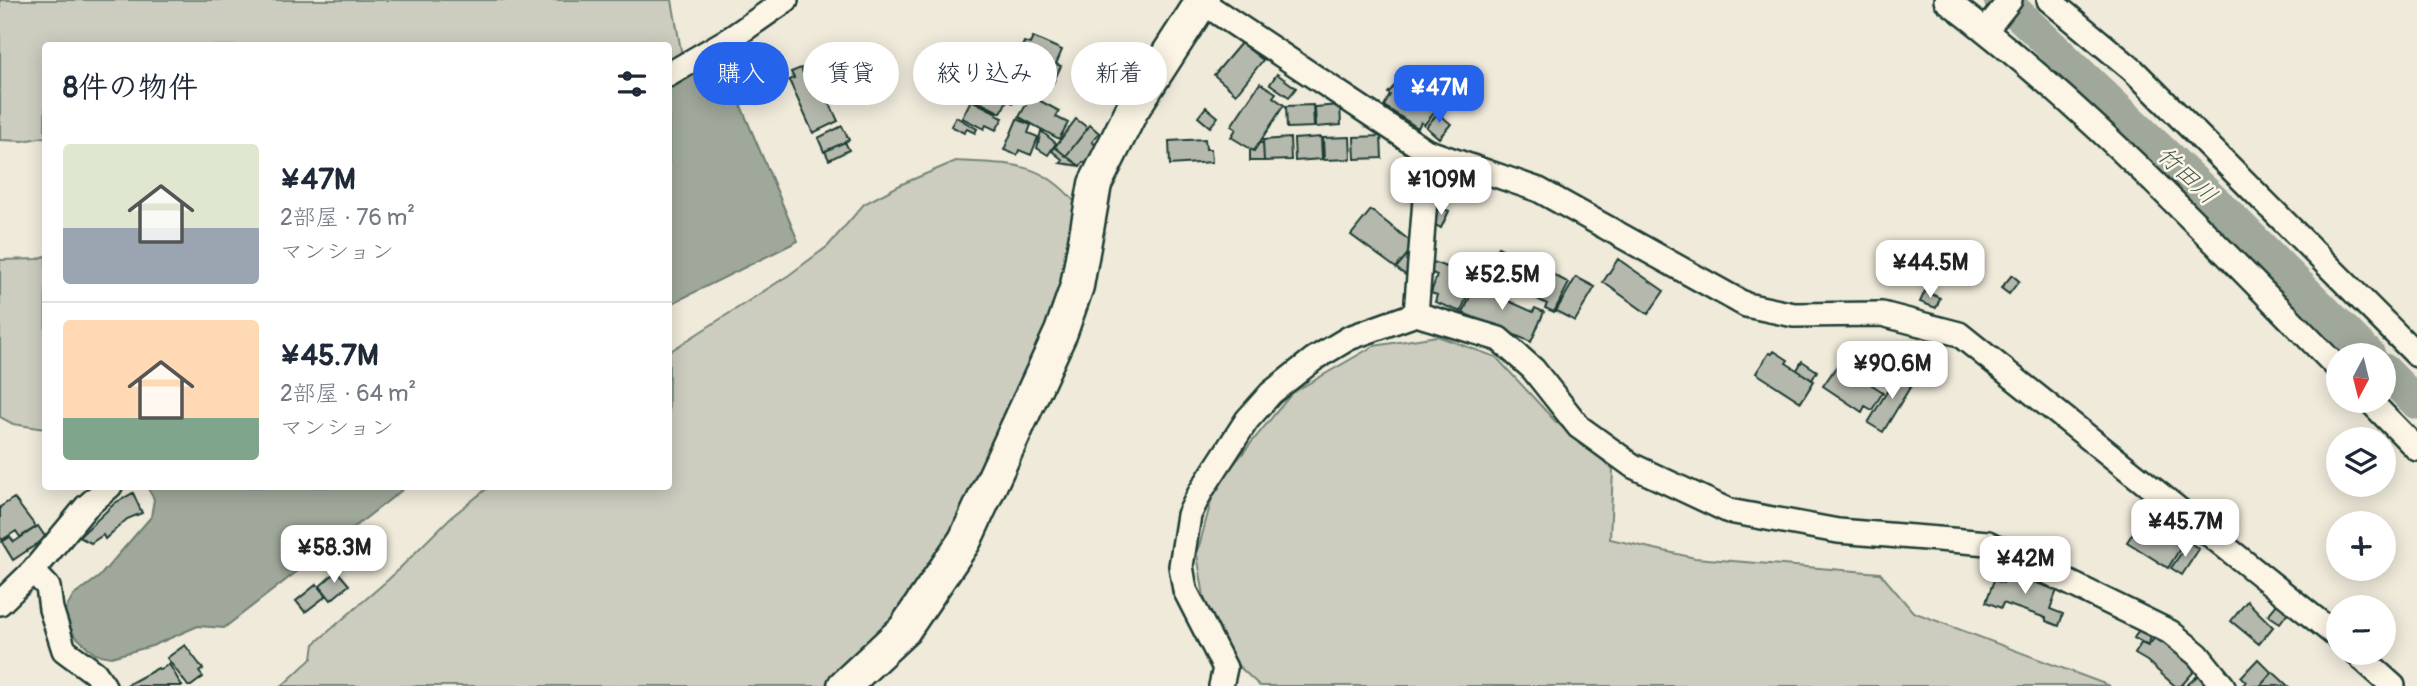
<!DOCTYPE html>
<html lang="ja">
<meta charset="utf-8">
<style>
:root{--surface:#fff;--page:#f2f2f3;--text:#1f2937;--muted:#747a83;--line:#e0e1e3;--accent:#2563eb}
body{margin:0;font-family:Pangolin,"Klee One",sans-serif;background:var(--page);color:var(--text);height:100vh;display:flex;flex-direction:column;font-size:26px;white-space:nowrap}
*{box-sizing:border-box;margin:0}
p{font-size:23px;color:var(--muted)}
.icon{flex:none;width:38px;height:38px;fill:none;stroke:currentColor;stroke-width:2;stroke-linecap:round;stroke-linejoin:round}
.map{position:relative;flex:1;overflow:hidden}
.side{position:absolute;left:42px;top:42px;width:630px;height:448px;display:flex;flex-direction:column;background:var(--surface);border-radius:7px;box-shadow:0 4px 18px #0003}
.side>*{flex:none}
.top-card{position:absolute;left:693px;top:42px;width:665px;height:63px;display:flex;gap:14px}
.needle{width:46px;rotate:187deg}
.tools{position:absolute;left:2326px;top:343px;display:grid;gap:14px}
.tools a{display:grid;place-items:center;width:70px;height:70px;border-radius:50%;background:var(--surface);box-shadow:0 4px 18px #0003;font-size:35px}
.price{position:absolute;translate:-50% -60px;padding:0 16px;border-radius:14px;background:#fff;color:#222;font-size:23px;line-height:46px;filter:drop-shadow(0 2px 4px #0008)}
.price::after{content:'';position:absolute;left:50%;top:42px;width:21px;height:16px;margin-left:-10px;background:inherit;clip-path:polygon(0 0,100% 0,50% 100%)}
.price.on{background:var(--accent);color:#fff}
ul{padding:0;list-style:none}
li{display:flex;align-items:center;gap:21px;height:175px;padding:0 21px}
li+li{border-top:2px solid var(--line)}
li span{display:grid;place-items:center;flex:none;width:196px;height:140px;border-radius:7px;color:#555}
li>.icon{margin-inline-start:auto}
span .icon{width:84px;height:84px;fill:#fffc;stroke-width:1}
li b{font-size:30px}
h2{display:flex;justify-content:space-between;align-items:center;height:84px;padding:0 21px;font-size:30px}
.pill{padding:0 24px;border-radius:32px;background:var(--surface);box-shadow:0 4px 18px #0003;font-size:24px;line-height:63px}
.pill.on{background:var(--accent);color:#fff}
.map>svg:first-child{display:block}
</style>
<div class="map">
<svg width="2417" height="686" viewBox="0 0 2417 686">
<rect width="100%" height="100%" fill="#efeada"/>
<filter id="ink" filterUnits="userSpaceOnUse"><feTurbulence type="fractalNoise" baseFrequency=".0143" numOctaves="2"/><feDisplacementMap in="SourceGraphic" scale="14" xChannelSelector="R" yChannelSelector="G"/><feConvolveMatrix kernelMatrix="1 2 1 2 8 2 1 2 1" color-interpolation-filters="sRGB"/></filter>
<g filter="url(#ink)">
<!-- green -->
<path fill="#cccdbf" stroke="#76857a" stroke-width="2" d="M0 0H672L682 56 669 65 668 46H46L45 137 23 141 0 140Z
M956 161C1015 164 1045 161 1083 212L1057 332 963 529 890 629 833 686H282L312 658 314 644 389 579 450 518 489 487 668 486 669 352 789 275 828 246 864 204 902 184Z
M45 256H46L45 429 13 424 0 417V260L38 259Z
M1437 336 1496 357 1555 421 1613 469 1610 539 1695 558 1880 573 1913 612 2110 686H1260L1230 658 1208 621 1197 554 1215 487 1292 393 1374 346Z"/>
<!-- water -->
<path fill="#9fa89a" stroke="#6c7d71" stroke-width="2" d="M720 56 798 241 669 305V87Z
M147 487H406L224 628 198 626 152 646 111 657 95 654 74 635 64 612 73 596 99 577 151 517 154 499Z"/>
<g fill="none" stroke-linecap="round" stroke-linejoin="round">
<!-- river -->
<path stroke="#9fa89a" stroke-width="33" d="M2000 0 2015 11 2230 216 2369 355
M2384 370 2417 403"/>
</g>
<!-- building -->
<path fill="#b5b9ad" stroke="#1f3d34" stroke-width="2" d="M1033 37 1062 50 1056 64 1061 66 1053 83 1017 67 1019 63 1015 62 1024 42 1030 44Z
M1241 43 1263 60 1236 94 1214 75Z
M990 57 1023 75 1013 93 980 76Z
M801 68 803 73 813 68 838 121 813 133 789 80 794 78 791 72Z
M1410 69 1418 77 1421 73 1432 83 1429 86 1445 100 1424 125 1421 122 1418 128 1384 106 1390 95 1388 93Z
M1277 74 1296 88 1289 97 1270 84Z
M979 78 1016 97 1013 103 1007 100 1001 113 969 97Z
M1260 83 1276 93 1273 97 1284 105 1254 151 1231 137 1236 129 1231 126Z
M1031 96 1059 111 1056 117 1068 123 1059 139 1019 117Z
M971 100 997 113 996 115 1003 118 996 130 986 125 984 129 962 118Z
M1313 105 1314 127 1287 128 1286 106Z
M1340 105 1341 125 1316 127 1315 107Z
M1206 107 1218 117 1210 127 1198 117Z
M1438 113 1451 124 1439 138 1426 127Z
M956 117 977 129 975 133 967 129 964 133 951 126Z
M1017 119 1031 125 1028 133 1038 137 1031 155 1019 150 1017 155 1004 150Z
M1076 119 1088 128 1066 156 1055 147Z
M1090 125 1099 133 1092 142 1100 148 1087 165 1083 162 1080 166 1066 156Z
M842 126 849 140 824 152 818 138Z
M1041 131 1056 143 1048 155 1037 148Z
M1381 136 1382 158 1355 159 1354 137Z
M1321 137 1322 159 1295 161 1294 139Z
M1350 137 1351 159 1324 160 1323 138Z
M1290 138 1291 160 1264 161 1263 140Z
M1205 139 1206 149H1211L1212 162 1170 165 1169 141Z
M845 142 849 150 829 160 825 151Z
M1259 143H1263L1264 161H1250V149L1254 151Z
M1055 147 1066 156 1080 166 1060 163 1063 160 1052 151Z
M1437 206 1449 211 1441 228 1434 224Z
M1371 210 1415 245 1396 268 1351 235Z
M1498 247 1514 255 1503 276 1483 266 1490 255 1493 256Z
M1412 249 1411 279 1396 268Z
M1618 259 1664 291 1648 314 1603 282Z
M1430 261 1474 277 1461 312 1435 302 1437 295 1431 293 1437 275 1430 272Z
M1532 263 1553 272 1552 274 1569 283 1554 312 1545 308 1547 304 1505 282 1513 269 1515 270 1517 267 1527 272Z
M2012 275 2019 281 2009 294 2001 288Z
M1576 277 1595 287 1575 321 1556 311Z
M1477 279 1498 288 1495 295 1533 312 1535 308 1544 312 1531 342 1463 313Z
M1925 291 1940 298 1936 308 1920 302Z
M1774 351 1788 360 1786 363 1814 381 1801 402 1756 373 1769 353 1772 354Z
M1802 361 1817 371 1812 380 1797 370Z
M1839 363 1848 369 1851 367 1868 378 1866 381 1883 392 1872 410 1865 406 1862 412 1823 386Z
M1900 370 1915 379 1883 432 1868 423Z
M133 493 142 513 127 519 105 539 103 535 91 543 79 537 115 503Z
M14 498 36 527 20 537 16 531 2 540 0 537V507Z
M2143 518 2183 544 2168 568 2127 542Z
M38 526 46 538 13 560 2 542 10 537 14 542Z
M2189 542 2199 549 2182 575 2171 568Z
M2008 568 2032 576 2030 581 2057 590 2050 609 2063 614 2059 626 2046 621V618L2003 603 2001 608 1986 602 1994 580 2003 583Z
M337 571 349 585 331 600 320 586Z
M317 584 326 596 305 612 296 601Z
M2247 601 2273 627 2259 644 2231 621Z
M2277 604 2288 612 2280 623 2268 615Z
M2141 626 2154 633 2147 645 2134 638Z
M2157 635 2188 661 2190 659 2198 667 2181 686H2175L2147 661 2135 654 2141 643 2148 646Z
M185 645 203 669 199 672 203 677 191 686H188L167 658Z
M2258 659 2272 673 2260 686H2242L2246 682 2241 677Z
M169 664 182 686H125L158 668 160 670Z
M2203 671 2210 686H2186Z
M2273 672 2288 686H2260Z"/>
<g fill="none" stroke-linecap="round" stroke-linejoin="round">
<defs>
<path id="street" d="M1199 0 1426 151 1539 190 1746 305 1794 315 1882 314 1959 334 2338 637
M1946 0C2090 109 2212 240 2338 368
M2049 0 2133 70 2417 355
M1986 30 2010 0
M668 75 733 37 786 0
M1416 314 1426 187V151
M2370 401 2417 449
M33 571 48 587 51 609 64 650 95 673 104 686
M0 603 33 571 86 507 110 486
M2356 653 2393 686
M1221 686 1225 668 1185 590 1181 566 1189 515 1201 491 1247 420 1271 393 1314 359 1349 338 1416 314 1499 339 1533 369 1579 427 1633 466 1729 511 1838 531 1988 543 2170 632 2198 655 2223 686"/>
<path id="secondary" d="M844 686 904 630 965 540 1061 332 1077 286 1095 184 1132 110 1203 0"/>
</defs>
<!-- street casing -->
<use href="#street" stroke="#1f3d34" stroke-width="28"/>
<!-- secondary casing -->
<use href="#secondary" stroke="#1f3d34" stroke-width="37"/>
<!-- street -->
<use href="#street" stroke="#fcf5e5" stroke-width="23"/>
<!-- secondary -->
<use href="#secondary" stroke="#fcf5e5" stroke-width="32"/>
</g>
</g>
<g text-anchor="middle" stroke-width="5" stroke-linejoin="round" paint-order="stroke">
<!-- water labels -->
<g font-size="24" font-style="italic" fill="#455d53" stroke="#fcf5e5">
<text transform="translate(2187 175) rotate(43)" y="8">竹田川</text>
</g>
</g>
</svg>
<div class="tools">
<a><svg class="needle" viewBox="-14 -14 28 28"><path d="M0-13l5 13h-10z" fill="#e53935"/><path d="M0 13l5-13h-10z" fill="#747a83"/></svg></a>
<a><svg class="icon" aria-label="layers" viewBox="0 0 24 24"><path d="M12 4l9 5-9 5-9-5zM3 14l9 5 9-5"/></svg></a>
<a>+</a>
<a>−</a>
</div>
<b class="price on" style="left:1439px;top:125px">¥47M</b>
<b class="price" style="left:1441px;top:217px">¥109M</b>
<b class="price" style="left:1930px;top:300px">¥44.5M</b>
<b class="price" style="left:1502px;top:312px">¥52.5M</b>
<b class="price" style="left:1892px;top:401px">¥90.6M</b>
<b class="price" style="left:2185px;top:559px">¥45.7M</b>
<b class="price" style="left:334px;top:585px">¥58.3M</b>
<b class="price" style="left:2025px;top:596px">¥42M</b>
<div class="top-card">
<a class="pill on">購入</a>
<a class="pill">賃貸</a>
<a class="pill">絞り込み</a>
<a class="pill">新着</a>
</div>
<section class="side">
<h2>8件の物件<svg class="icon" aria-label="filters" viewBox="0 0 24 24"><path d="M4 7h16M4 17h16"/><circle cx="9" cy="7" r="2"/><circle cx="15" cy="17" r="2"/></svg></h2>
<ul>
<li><span style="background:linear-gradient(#dfe7d0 60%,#9aa5b1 0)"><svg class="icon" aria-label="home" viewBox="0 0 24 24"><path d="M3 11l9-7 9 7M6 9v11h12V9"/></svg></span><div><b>¥47M</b><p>2部屋 · 76 m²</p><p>マンション</p></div></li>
<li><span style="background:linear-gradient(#ffd9b3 70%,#7fa58c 0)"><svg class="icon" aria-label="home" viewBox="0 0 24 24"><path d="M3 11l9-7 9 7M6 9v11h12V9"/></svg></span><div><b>¥45.7M</b><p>2部屋 · 64 m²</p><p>マンション</p></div></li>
</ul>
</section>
</div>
